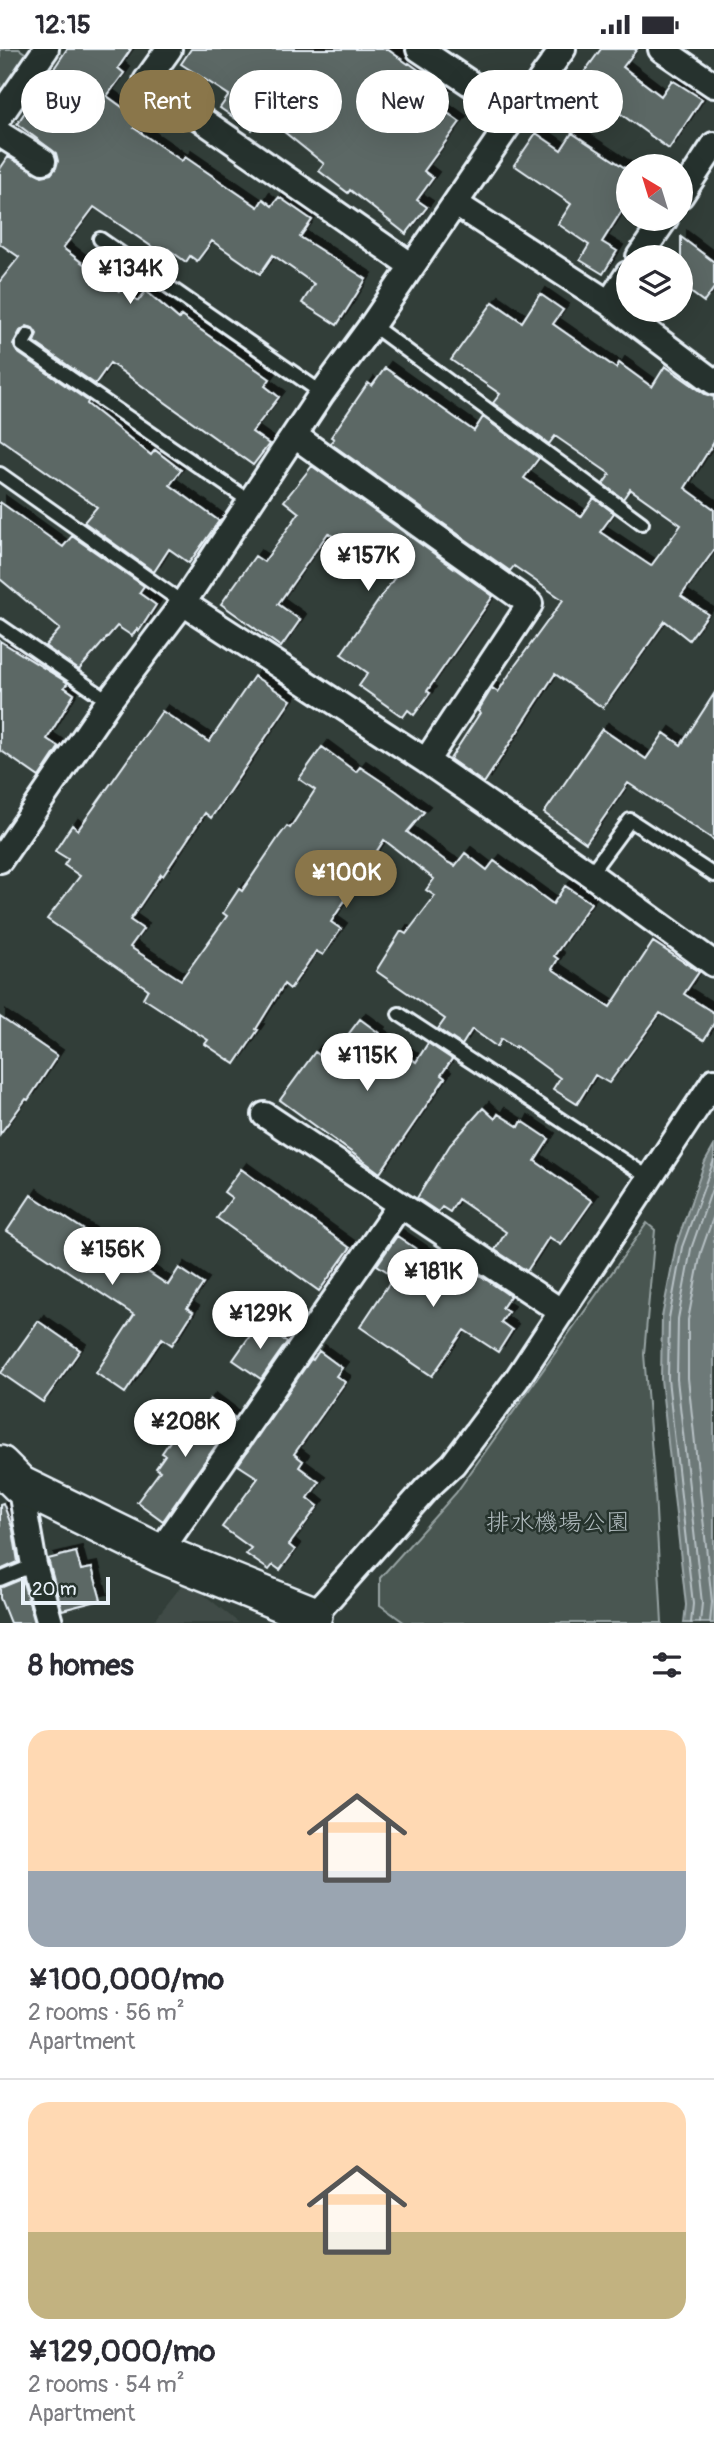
<!DOCTYPE html>
<meta charset="utf-8">
<style>
:root{--surface:#fff;--page:#f2f2f3;--text:#2b2b33;--muted:#7c7c81;--line:#e1e1e2;--accent:#8a764a}
body{margin:0;font-family:Pangolin,"Klee One",sans-serif;background:var(--page);color:var(--text);height:100vh;display:flex;flex-direction:column;font-size:26px;white-space:nowrap}
*{box-sizing:border-box;margin:0}
p{font-size:23px;color:var(--muted)}
.icon{flex:none;width:38px;height:38px;fill:none;stroke:currentColor;stroke-width:2;stroke-linecap:round;stroke-linejoin:round}
.map{position:relative;height:1574px;overflow:hidden}
.details{display:flex;flex-direction:column;background:var(--surface);flex:1}
.details>*{flex:none}
.banner{position:absolute;left:21px;top:21px;width:672px;height:63px;display:flex;gap:14px}
.needle{width:46px;rotate:322deg}
.buttons{position:absolute;left:616px;top:105px;display:grid;gap:14px}
.buttons a{display:grid;place-items:center;width:77px;height:77px;border-radius:50%;background:var(--surface);box-shadow:0 7px 28px #0002;font-size:35px}
.scale{position:absolute;left:21px;bottom:18px;width:89px;box-sizing:border-box;padding-left:7px;border:4px solid #e8f1f8;border-top:0;font-size:19px;line-height:24px;white-space:nowrap;color:#e8f1f8;-webkit-text-stroke:5px #26332d;paint-order:stroke}
.price{position:absolute;translate:-50% -60px;padding:0 16px;border-radius:24px;background:#fff;color:#222;font-size:23px;line-height:46px;filter:drop-shadow(0 2px 4px #0008)}
.price::after{content:'';position:absolute;left:50%;top:42px;width:21px;height:16px;margin-left:-10px;background:inherit;clip-path:polygon(0 0,100% 0,50% 100%)}
.price.active{background:var(--accent);color:#fff}
ul{padding:0;list-style:none}
li{display:grid;align-content:center;gap:14px;height:371px;padding:0 28px}
li+li{border-top:2px solid var(--line)}
li span{display:grid;place-items:center;height:217px;border-radius:21px;color:#555}
li>.icon{margin-inline-start:auto}
span .icon{width:126px;height:126px;fill:#fffc;stroke-width:1}
li b{font-size:30px}
h2{display:flex;justify-content:space-between;align-items:center;height:84px;padding:0 28px;font-size:30px}
.tag{padding:0 24px;border-radius:32px;background:var(--surface);box-shadow:0 7px 28px #0002;font-size:24px;line-height:63px}
.tag.active{background:var(--accent);color:#fff}
.status{display:flex;justify-content:space-between;align-items:center;height:49px;padding:0 35px;background:var(--surface);direction:ltr}
.status svg{height:19px;fill:currentColor}
.map>svg:first-child{display:block}
</style>
<div class="status"><b>12:15</b><svg viewBox="0 0 49 12"><path d="M0 12V9h3v3zM5 12V6h3v6zM10 12V3h3v9zM15 12V0h3v12zM26 1h20v11H26zM47 4h2v5h-2z"/></svg></div>
<div class="map">
<svg width="714" height="1574" viewBox="0 0 714 1574">
<defs>
<filter id="shadow"><feDropShadow dx="6" dy="-6" stdDeviation="0" flood-color="#0009"/></filter>
</defs>
<rect width="100%" height="100%" fill="#323e39"/>
<filter id="ink" filterUnits="userSpaceOnUse"><feTurbulence type="fractalNoise" baseFrequency=".0143" numOctaves="2"/><feDisplacementMap in="SourceGraphic" scale="14" xChannelSelector="R" yChannelSelector="G"/><feConvolveMatrix kernelMatrix="1 2 1 2 8 2 1 2 1" color-interpolation-filters="sRGB"/></filter>
<g filter="url(#ink)">
<!-- built -->
<path fill="#3f4b46" d="M186 1531 239 1574H152Z"/>
<!-- green -->
<path fill="#495651" stroke="#98a4a4" stroke-width="2" d="M0 0H19L28 6 0 45Z
M647 1174 655 1181 644 1305 655 1443 662 1574H405L380 1556V1529L456 1444Z"/>
<!-- water -->
<path fill="#6d7978" stroke="#9ea9ab" stroke-width="2" d="M714 1097V1574H684L686 1556 661 1330 662 1268 676 1196 705 1113Z"/>
<g fill="none" stroke-linecap="round" stroke-linejoin="round">
<!-- shore -->
<path stroke="#b7c1c5" stroke-width="2" d="M691 1574 693 1555 668 1330 669 1269 682 1198 714 1111
M700 1574 702 1554 677 1330 678 1270 691 1200 714 1134
M710 1574 712 1553 688 1329V1271L701 1203 714 1166"/>
</g>
<!-- building -->
<path fill="#5c6865" stroke="#e8f1f8" stroke-width="2" filter="url(#shadow)" d="M67 0H131L118 19 124 24 107 47 140 71 134 79 182 112 185 108 258 158 263 150 272 157 279 148 312 171 300 188 366 230 337 276 302 254 314 235 273 206 260 225 212 192 197 212 190 207 186 213 168 200 164 206 94 158 63 199 119 242 122 238 138 252 146 242 179 270 181 267 270 330 265 337 279 348 252 383 269 395 253 416 110 314 95 335 34 293 37 285 33 279 27 277 20 282 13 295 17 303 88 352 87 355 151 406 155 401 181 421 170 436 219 472 189 514 169 500 154 523 84 473 97 458 0 390V232L19 208 0 195V120L8 108 42 127 51 125 56 119 58 112 56 104 17 75Z
M191 0H387L408 15 409 14 449 43 438 57 460 73 424 122 433 129 417 151 427 158 406 185 350 141 348 144 319 122 324 115 263 66 252 81 220 59 229 46 181 15Z
M601 0H637L623 18 661 47 672 31 702 50 669 100 577 33Z
M536 84 561 101 572 84 628 121V152L602 193 617 202 603 225 580 211 589 196 558 175 571 155 514 116Z
M681 188 714 213V239L704 253 681 236Z
M540 245 563 261 553 275 616 319 619 314 652 338 665 317 705 345 714 348V393L685 439 714 460V501L681 547 708 565 689 591 665 572 603 659 555 625 484 734 450 710 480 664 478 662 492 639 498 643 514 618 563 551 514 517 510 522 330 394 334 390 331 388 368 334 372 337 385 319 474 382 483 368 539 409 524 429 581 468 594 449 614 464 600 483 651 517 681 476 630 440 623 450 603 435 610 425 555 387 549 395 493 354 500 345 451 311 493 253 522 273Z
M312 417 493 547 427 642 430 644 414 666 408 661 403 668 359 637 368 624 341 605 395 528 328 484 278 555 300 571 281 598 221 555 255 507 264 513 299 464 284 452Z
M0 453 63 498 72 487 144 537 139 544 156 556 139 582 137 580 132 587 117 577 79 621 45 597 60 580 0 530Z
M0 592 68 634 64 638 74 645 47 690 59 698 39 728 0 701Z
M254 627 291 651 211 769 205 764 163 827 161 825 130 871 143 880 130 898 181 931 227 867 223 864 239 840 242 842 278 789 287 777 290 779 315 741 299 730 322 698 356 723 360 718 396 742 424 763 407 783 447 813 455 817 465 804 487 821 494 812 553 855 565 837 591 854 554 907 558 910 552 920 610 958 653 893 699 923 684 945 714 964V974L704 991 660 964 609 1034 595 1026 577 1055 553 1040 560 1029 516 997 515 999 501 990 497 998 472 980 462 996 438 980 445 970 376 922 401 882 406 885 435 847 426 841 434 830 384 791 331 873 341 880 323 906 316 902 290 940 284 935 256 980 258 981 235 1015 205 995 208 991 143 949 148 940 47 870 80 827 64 816 68 810 55 802 72 776 78 781 162 662 209 693Z
M714 645V791L628 734 586 794 544 764 602 680 646 710 664 684 681 696Z
M0 968 57 1007 28 1051 26 1050 0 1085Z
M360 970 379 984 377 986 416 1013 428 994 452 1010 441 1026 445 1029 380 1124 280 1051 315 1003 328 1012Z
M483 1059 495 1070 498 1065 519 1078 522 1072 549 1090 535 1112 592 1152 561 1196 549 1188 527 1222 495 1201 506 1183 458 1150 450 1163 442 1158 438 1163 417 1149 450 1096Z
M241 1120 350 1199 319 1242 217 1169 232 1149 224 1143Z
M31 1146 168 1236 179 1219 203 1235 187 1259 193 1263 172 1296 162 1289 125 1344 96 1324 134 1266 7 1182Z
M397 1187 471 1237 478 1225 510 1247 502 1259 508 1263 501 1273 512 1281 498 1303 464 1281 432 1327 360 1278 394 1227 377 1216Z
M38 1272 80 1301 43 1353 1 1324Z
M259 1274 287 1293 261 1330 233 1311Z
M319 1302 342 1319 336 1327 345 1333 294 1405 303 1412 299 1418 319 1433 308 1449 318 1457 289 1496 295 1501 280 1521 273 1516 269 1521 246 1505 251 1499 222 1478 258 1429 238 1416 311 1310 313 1311Z
M210 1350 235 1369 163 1472 137 1453 160 1422 156 1419 165 1406 162 1404 175 1385 181 1390Z
M3 1454 13 1481 18 1513 0 1521V1455Z
M76 1503 81 1521 92 1519 101 1551 62 1561 48 1510Z
M22 1530 35 1574H10L0 1549V1539Z"/>
<g fill="none" stroke-linecap="round" stroke-linejoin="round">
<defs>
<path id="lane" d="M100 190 322 344
M372 276 642 474
M28 286 22 296 251 453
M0 425 183 554
M0 577 109 652
M590 825 630 771 714 826
M399 965 651 1130
M0 1530 34 1516"/>
<path id="street" d="M169 0 146 32 412 217
M419 0 516 65
M661 0 714 36
M0 67 46 0
M0 85 43 112
M681 146 714 96
M456 155 609 254 714 333
M639 208 665 170
M609 254 628 225
M295 387 530 555 426 712
M183 554 426 712 590 825 714 915
M0 811 109 652 183 554 322 344 372 276 516 65 563 0
M265 1066 562 1263
M20 1436 34 1516 50 1574
M159 1504 400 1156
M307 1574 427 1439 453 1415 517 1330 714 1032"/>
<path id="secondary" d="M0 1416 20 1436 159 1504 313 1566"/>
</defs>
<!-- lane casing -->
<use href="#lane" stroke="#e8f1f8" stroke-width="18"/>
<!-- street casing -->
<use href="#street" stroke="#e8f1f8" stroke-width="30"/>
<!-- secondary casing -->
<use href="#secondary" stroke="#e8f1f8" stroke-width="42"/>
<!-- lane -->
<use href="#lane" stroke="#26332d" stroke-width="12"/>
<!-- street -->
<use href="#street" stroke="#26332d" stroke-width="24"/>
<!-- secondary -->
<use href="#secondary" stroke="#26332d" stroke-width="37"/>
</g>
</g>
<g text-anchor="middle" stroke-width="5" stroke-linejoin="round" paint-order="stroke">
<!-- park labels -->
<g font-size="24" fill="#b0bbbe" stroke="#26332d">
<text x="558" y="1481">排水機場公園</text>
</g>
</g>
</svg>
<div class="buttons">
<a><svg class="needle" viewBox="-14 -14 28 28"><path d="M0-13l5 13h-10z" fill="#e53935"/><path d="M0 13l5-13h-10z" fill="#7c7c81"/></svg></a>
<a><svg class="icon" aria-label="layers" viewBox="0 0 24 24"><path d="M12 4l9 5-9 5-9-5zM3 14l9 5 9-5"/></svg></a>
</div>
<div class="scale">20 m</div>
<b class="price" style="left:130px;top:257px">¥134K</b>
<b class="price" style="left:368px;top:544px">¥157K</b>
<b class="price active" style="left:346px;top:861px">¥100K</b>
<b class="price" style="left:367px;top:1044px">¥115K</b>
<b class="price" style="left:112px;top:1238px">¥156K</b>
<b class="price" style="left:433px;top:1260px">¥181K</b>
<b class="price" style="left:260px;top:1302px">¥129K</b>
<b class="price" style="left:185px;top:1410px">¥208K</b>
<div class="banner">
<a class="tag">Buy</a>
<a class="tag active">Rent</a>
<a class="tag">Filters</a>
<a class="tag">New</a>
<a class="tag">Apartment</a>
</div>
</div>
<section class="details">
<h2>8 homes<svg class="icon" aria-label="filters" viewBox="0 0 24 24"><path d="M4 7h16M4 17h16"/><circle cx="9" cy="7" r="2"/><circle cx="15" cy="17" r="2"/></svg></h2>
<ul>
<li><span style="background:linear-gradient(#ffd9b3 65%,#9aa5b1 0)"><svg class="icon" aria-label="home" viewBox="0 0 24 24"><path d="M3 11l9-7 9 7M6 9v11h12V9"/></svg></span><div><b>¥100,000/mo</b><p>2 rooms · 56 m²</p><p>Apartment</p></div></li>
<li><span style="background:linear-gradient(#ffd9b3 60%,#c2b280 0)"><svg class="icon" aria-label="home" viewBox="0 0 24 24"><path d="M3 11l9-7 9 7M6 9v11h12V9"/></svg></span><div><b>¥129,000/mo</b><p>2 rooms · 54 m²</p><p>Apartment</p></div></li>
</ul>
</section>
